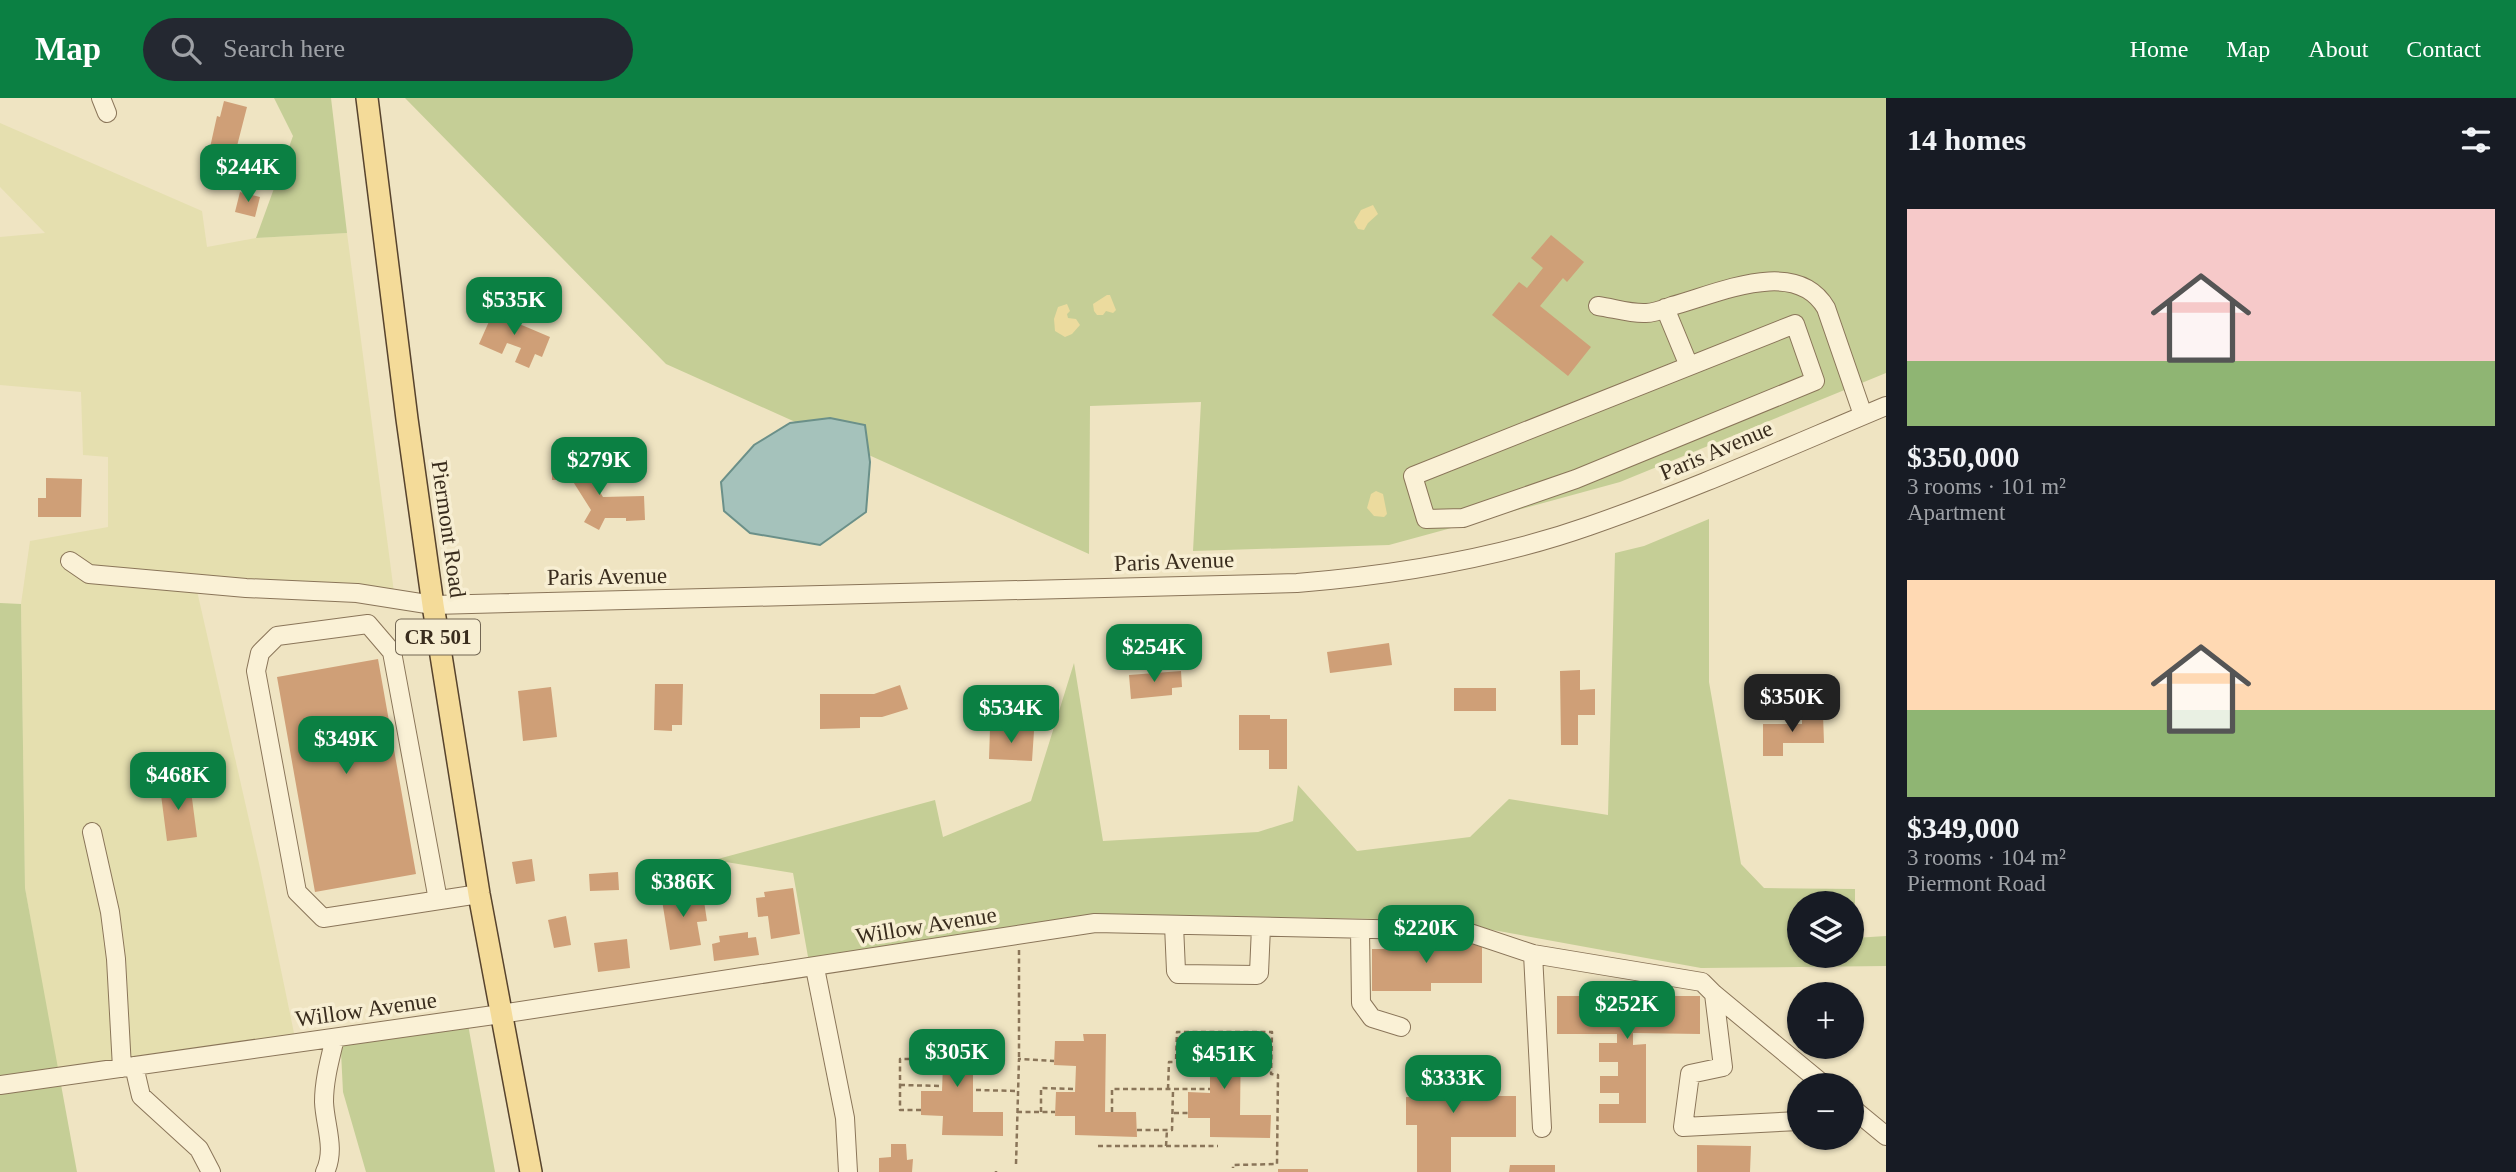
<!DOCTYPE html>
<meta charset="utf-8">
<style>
:root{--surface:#171b24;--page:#242831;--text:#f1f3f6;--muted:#9ea1a6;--accent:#0b8043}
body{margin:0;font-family:Georgia,serif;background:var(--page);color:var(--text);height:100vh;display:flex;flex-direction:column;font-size:26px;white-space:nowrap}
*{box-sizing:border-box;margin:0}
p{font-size:23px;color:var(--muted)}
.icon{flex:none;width:38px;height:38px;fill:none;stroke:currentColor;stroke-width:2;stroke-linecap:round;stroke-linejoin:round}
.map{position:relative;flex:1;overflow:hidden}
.drawer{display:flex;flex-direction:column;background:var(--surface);width:630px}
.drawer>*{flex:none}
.controls{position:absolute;left:1787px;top:793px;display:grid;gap:14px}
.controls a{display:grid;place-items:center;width:77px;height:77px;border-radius:50%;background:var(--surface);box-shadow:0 2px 5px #0004;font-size:35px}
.price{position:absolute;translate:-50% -60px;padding:0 16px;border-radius:14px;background:var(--accent);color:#fff;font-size:23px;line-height:46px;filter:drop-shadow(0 2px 4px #0008)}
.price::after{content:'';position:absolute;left:50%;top:42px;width:21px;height:16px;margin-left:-10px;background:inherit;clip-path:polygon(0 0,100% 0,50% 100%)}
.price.active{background:#222;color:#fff}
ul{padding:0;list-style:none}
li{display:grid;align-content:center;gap:14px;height:371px;padding:0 21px}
li span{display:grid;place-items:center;height:217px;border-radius:0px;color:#555}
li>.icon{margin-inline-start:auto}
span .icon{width:126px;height:126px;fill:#fffc;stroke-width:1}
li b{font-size:30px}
h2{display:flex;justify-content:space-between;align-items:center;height:84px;padding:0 21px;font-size:30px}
header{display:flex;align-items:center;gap:42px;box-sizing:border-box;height:98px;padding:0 35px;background:var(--accent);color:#fff}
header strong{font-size:33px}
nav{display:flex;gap:38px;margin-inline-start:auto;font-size:24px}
.search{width:490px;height:63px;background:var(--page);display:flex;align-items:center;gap:18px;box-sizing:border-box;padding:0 24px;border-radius:38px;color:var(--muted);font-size:26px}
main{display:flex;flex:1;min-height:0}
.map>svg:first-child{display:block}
</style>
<header>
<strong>Map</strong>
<div class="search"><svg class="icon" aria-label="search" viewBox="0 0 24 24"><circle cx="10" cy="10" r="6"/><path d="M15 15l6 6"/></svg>Search here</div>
<nav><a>Home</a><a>Map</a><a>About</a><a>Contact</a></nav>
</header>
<main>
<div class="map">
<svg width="1886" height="1074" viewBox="0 0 1886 1074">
<rect width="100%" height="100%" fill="#efe4c2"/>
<!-- farmland -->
<path fill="#e5dfaf" d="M0 25 202 113 207 149 256 140 347 135 395 502 195 484 260 770 295 940 58 977 25 790 21 506 30 443 108 429V359L83 357 81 294 0 287V139L45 135 0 89Z"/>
<!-- green -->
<path fill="#c5ce96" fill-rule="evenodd" d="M274 0H331L347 135 256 140 293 38Z
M405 0H1886V275L1620 384 1389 447 1193 453 1201 304 1090 308 1089 456 666 266Z
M1709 421V584L1741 766 1764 790 1855 791V840L1886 838V868L1701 870 1438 822 1115 816 810 870 793 775 714 762 935 702 943 739 1031 703 1074 565 1103 743 1258 734 1293 723 1298 687 1357 753 1470 739 1509 701 1608 717 1615 455 1644 448ZM1799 805H1852V858H1799Z
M0 505 21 506 25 790 77 1074H0Z
M467 921 495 1074H366L343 994 340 934Z"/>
<!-- sand -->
<path fill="#ecdb9e" d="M1373 107 1378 116 1368 125 1364 132 1358 131 1354 124 1361 112Z
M1107 197H1110L1116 212 1113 215 1106 213 1103 217H1097L1094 213 1093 206Z
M1067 206 1070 213 1067 216 1068 220 1076 221 1080 227 1072 236 1065 239 1055 233 1054 221 1058 209Z
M1376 393 1383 396 1387 416 1384 419 1374 418 1367 410 1371 396Z"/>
<!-- water -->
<path fill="#a5c2bb" stroke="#6b9089" stroke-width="2" d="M830 320 865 327 870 364 866 414 820 447 750 435 724 413 721 384 754 347 790 325Z"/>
<!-- building -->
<path fill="#cf9f77" d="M224 3 247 9 227 87 203 81 217 18 220 19Z
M240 94 260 99 255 119 235 114Z
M1551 137 1584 164 1567 184 1563 180 1540 208 1591 249 1568 278 1492 217 1519 184 1527 190 1543 170 1531 160Z
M495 210 519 220 517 225 550 239 542 259 535 256 529 270 515 264 521 250 507 245 502 256 479 246Z
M552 365H582L603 399 644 398 645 422 626 423V420H605L599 432 584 424 591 412 572 382H552Z
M46 380 82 381 81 419H38V400H46Z
M1389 545 1392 567 1330 575 1327 554Z
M378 561 416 776 315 794 277 579Z
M1580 572V592L1595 591V617H1578V647H1561L1560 573Z
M1181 573 1182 589 1172 590V597L1131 601 1129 577Z
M655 586H683L682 627H672V633L654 632Z
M900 587 908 611 882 619H860V630L820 631V596H874Z
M551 589 557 639 523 643 518 593Z
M1454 590H1496V613H1454Z
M1823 616 1824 645H1783V658H1763V626H1802V617Z
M1239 617H1270V621H1287V671H1269V652H1239Z
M990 631 1034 633 1032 663 989 661Z
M190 685 197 739 167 743 160 689Z
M532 761 535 783 516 786 512 764Z
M618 774 619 792 590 793 589 776Z
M793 790 800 836 771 841 768 818 758 819 756 800 765 799 764 794Z
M691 791 693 805 704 803 707 823 697 824 701 847 670 852 661 796Z
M566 818 571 847 554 850 548 822Z
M748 834V840L756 839 759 857 714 863 712 846 720 844 719 838Z
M627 841 630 870 598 874 594 845Z
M1482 842V885H1431V893H1372V851H1396V843Z
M1557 898H1700V936L1633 935V947L1646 946V1025H1599V1006H1619V995H1600V978H1618V964H1599V945H1617V936H1557Z
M951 934 973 935V1014H1003V1038L942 1037 943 1018 921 1017V993H942L943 966 922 965V942H951Z
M1083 936H1106L1105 1014H1136L1137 1039 1075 1037V1018H1055L1056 994H1075L1076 968 1054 967 1055 943H1084Z
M1219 936H1241L1240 1017H1271L1270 1040 1210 1039V1020H1188V994L1210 995V969L1190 968V943H1219Z
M1415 967H1436V975H1473V998H1516V1039H1451V1074H1417V1027H1406V999H1415Z
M891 1046H906L907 1062 913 1061 912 1074H879V1060L891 1059Z
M1697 1047 1751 1048 1750 1074H1697Z
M1510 1067H1555V1074H1509Z
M1278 1071H1308V1074H1278Z"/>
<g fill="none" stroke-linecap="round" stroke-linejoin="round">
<defs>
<path id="minor" d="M101 0 107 15
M1598 208C1613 210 1631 216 1646 215 1655 215 1664 211 1672 208 1717 196 1796 158 1826 210L1863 317
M1665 210 1689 268
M1795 226 1815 283 1576 381 1463 420 1426 421 1413 378Z
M70 463 89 476 246 490 357 495 433 507 1297 485C1396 477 1495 461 1589 428 1690 393 1788 349 1886 308
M92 734 110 814 116 861 122 970
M438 802 392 554 368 526 277 538 260 555 256 573 297 794 323 820 479 796
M1174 827 1176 873 1178 876 1257 877 1259 875 1261 829
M1360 831 1361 905 1372 920 1401 929
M1533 856 1542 1030
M815 870 845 1020 848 1074
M1714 896 1723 969 1690 976 1683 1029 1799 1023
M134 968 141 998 199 1051 211 1074
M0 987 501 916 1095 825 1464 833 1533 856 1702 884 1714 896 1824 987
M1852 1010 1886 1038
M1821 1040H1823
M325 1074C336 1051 325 1028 324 1004 324 982 330 961 335 940"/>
<path id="major" d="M367 0 407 321 433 507 479 796 531 1074"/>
</defs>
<!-- minor casing -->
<use href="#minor" stroke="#8a7559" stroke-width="20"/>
<!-- major casing -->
<use href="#major" stroke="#57432d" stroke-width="24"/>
<!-- path -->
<path stroke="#8a7559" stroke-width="2.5" stroke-dasharray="5 3.5" stroke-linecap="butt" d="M1019 852V961
M1190 963 1176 964 1177 934H1272L1271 976 1278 977 1277 1066 1233 1067V1070
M900 987 942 988
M1168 991 1169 964H1176
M976 992 1018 993
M921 1012H900V961H922
M1017 1014H1055
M1041 1014V990L1075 991
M1112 1014V991H1210
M1174 1015H1188
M1137 1032H1172L1173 993
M1098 1048H1218
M1166 1048 1167 1032
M1016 1066 1019 961 1054 963
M996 1074V1073"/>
<!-- minor -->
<use href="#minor" stroke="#faf1d6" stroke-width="18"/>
<!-- major -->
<use href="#major" stroke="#f4db99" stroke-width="21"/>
</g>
<g text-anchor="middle" stroke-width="7" stroke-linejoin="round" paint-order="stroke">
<!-- shield labels -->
<rect fill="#f7eed2" stroke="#726653" stroke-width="2" x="396" y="521.5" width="84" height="35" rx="5"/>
<g font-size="21" font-weight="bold" fill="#392c1d">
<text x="438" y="546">CR 501</text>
</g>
<!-- street labels -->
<g font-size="23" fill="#392c1d" stroke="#f7eed2">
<text transform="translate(1716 352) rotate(-23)" y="8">Paris Avenue</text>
<text transform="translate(449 431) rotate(82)" y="8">Piermont Road</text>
<text transform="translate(1174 463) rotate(-2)" y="8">Paris Avenue</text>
<text transform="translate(607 478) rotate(-1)" y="8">Paris Avenue</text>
<text transform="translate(926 827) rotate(-9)" y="8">Willow Avenue</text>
<text transform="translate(366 911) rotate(-8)" y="8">Willow Avenue</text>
</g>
</g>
</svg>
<div class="controls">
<a><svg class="icon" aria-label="layers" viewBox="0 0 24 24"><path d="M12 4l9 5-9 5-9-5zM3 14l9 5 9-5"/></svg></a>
<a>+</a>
<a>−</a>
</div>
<b class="price" style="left:248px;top:106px">$244K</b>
<b class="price" style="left:514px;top:239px">$535K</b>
<b class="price" style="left:599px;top:399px">$279K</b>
<b class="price" style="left:1154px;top:586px">$254K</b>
<b class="price active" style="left:1792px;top:636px">$350K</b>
<b class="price" style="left:1011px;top:647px">$534K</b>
<b class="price" style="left:346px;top:678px">$349K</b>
<b class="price" style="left:178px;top:714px">$468K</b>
<b class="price" style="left:683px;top:821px">$386K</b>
<b class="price" style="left:1426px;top:867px">$220K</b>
<b class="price" style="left:1627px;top:943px">$252K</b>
<b class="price" style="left:957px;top:991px">$305K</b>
<b class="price" style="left:1224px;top:993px">$451K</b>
<b class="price" style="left:1453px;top:1017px">$333K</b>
</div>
<section class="drawer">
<h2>14 homes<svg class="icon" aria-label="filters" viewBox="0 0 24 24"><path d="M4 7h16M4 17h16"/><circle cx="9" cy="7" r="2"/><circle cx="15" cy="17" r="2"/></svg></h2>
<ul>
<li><span style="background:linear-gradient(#f6c9c9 70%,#8fb573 0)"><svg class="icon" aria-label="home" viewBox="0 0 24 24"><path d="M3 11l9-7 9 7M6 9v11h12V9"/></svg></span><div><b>$350,000</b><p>3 rooms · 101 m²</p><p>Apartment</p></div></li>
<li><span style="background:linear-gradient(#ffd9b3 60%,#8fb573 0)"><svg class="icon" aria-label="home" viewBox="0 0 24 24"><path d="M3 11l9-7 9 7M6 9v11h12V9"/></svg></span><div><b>$349,000</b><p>3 rooms · 104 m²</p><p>Piermont Road</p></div></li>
</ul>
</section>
</main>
